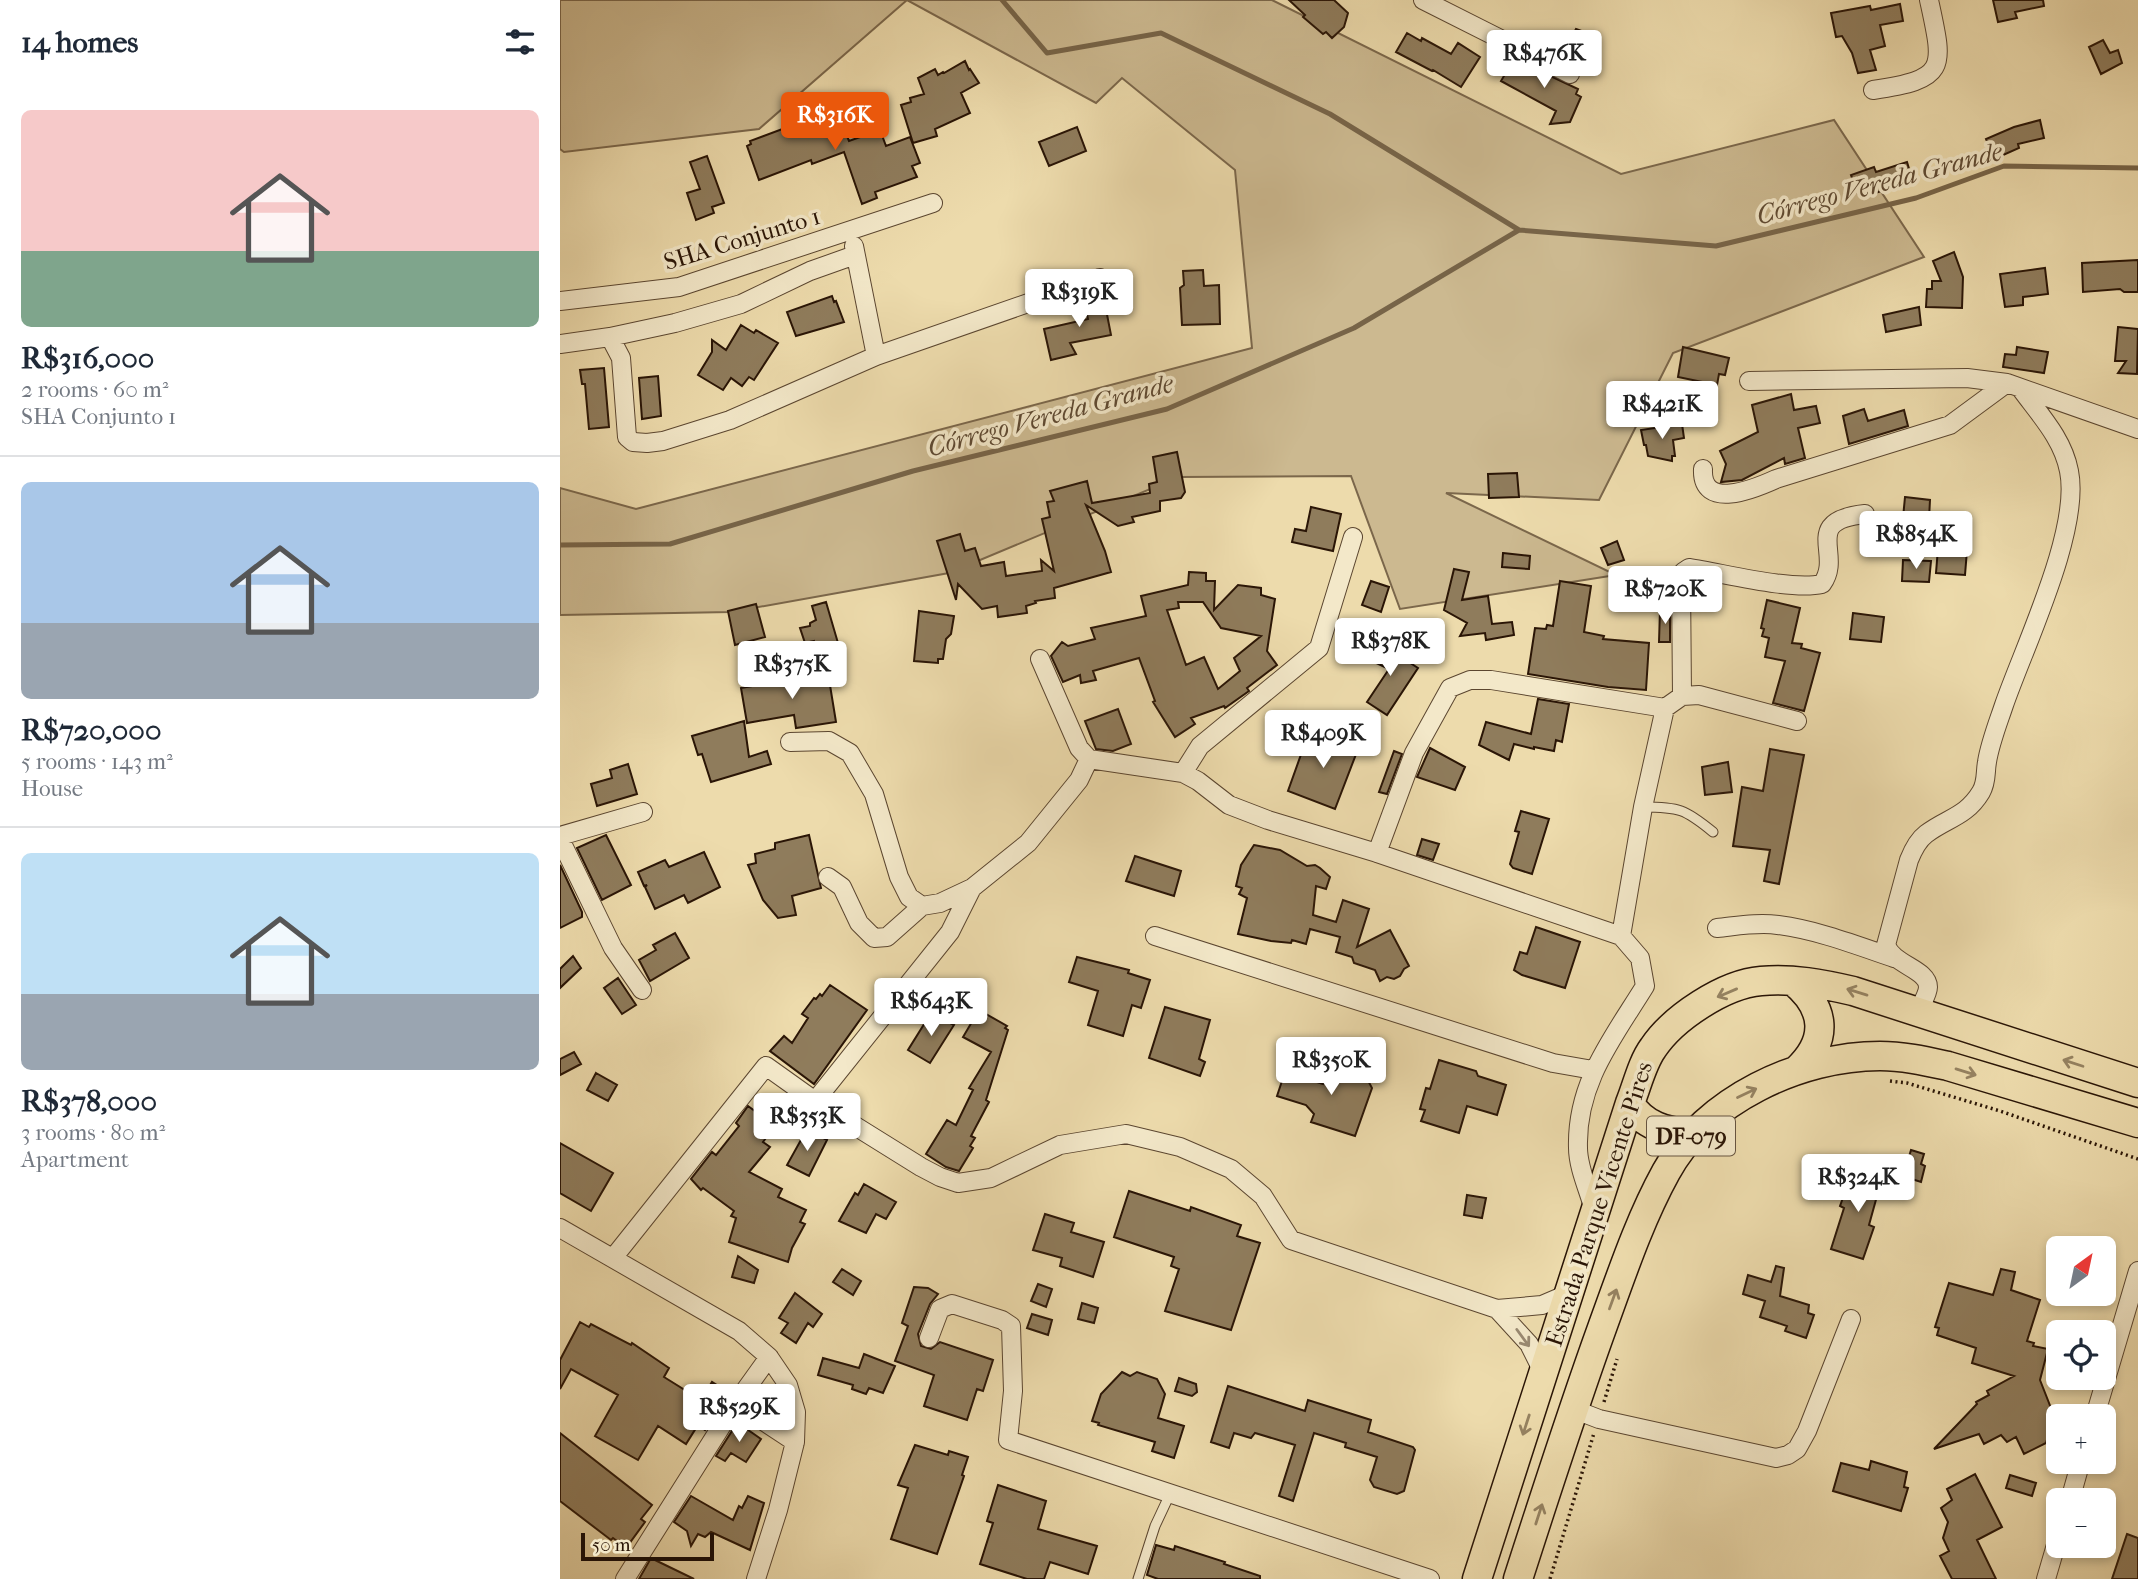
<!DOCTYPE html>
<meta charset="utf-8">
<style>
:root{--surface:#fff;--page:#f6f6f7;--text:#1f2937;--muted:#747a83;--line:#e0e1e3;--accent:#ea580c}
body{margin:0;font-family:"IM FELL French Canon",serif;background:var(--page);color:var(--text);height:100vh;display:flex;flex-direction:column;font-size:26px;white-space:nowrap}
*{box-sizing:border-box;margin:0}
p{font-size:23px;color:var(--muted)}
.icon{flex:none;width:38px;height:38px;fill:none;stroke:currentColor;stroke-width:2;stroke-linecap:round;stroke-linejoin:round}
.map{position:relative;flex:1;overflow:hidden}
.panel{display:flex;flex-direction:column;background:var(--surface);width:560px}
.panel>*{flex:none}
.needle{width:46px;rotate:33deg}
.controls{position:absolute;left:1486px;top:1236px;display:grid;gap:14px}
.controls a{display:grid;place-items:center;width:70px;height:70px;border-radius:10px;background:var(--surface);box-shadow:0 4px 10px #0003;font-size:35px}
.scale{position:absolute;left:21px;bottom:18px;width:133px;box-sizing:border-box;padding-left:7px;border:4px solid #2a1506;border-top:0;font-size:19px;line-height:24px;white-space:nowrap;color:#2a1506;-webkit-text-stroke:5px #f3e8c9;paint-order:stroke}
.price{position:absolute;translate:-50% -60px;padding:0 16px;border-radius:7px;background:#fff;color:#222;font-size:23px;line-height:46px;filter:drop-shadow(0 2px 4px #0008)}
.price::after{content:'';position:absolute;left:50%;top:42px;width:21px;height:16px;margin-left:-10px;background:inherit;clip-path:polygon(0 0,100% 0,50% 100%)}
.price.selected{background:var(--accent);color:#fff}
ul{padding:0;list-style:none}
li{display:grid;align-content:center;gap:14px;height:371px;padding:0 21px}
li+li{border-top:2px solid var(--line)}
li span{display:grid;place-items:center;height:217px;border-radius:10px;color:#555}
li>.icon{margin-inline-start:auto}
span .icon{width:126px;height:126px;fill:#fffc;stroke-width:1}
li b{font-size:30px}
h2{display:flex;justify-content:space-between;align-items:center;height:84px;padding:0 21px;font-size:30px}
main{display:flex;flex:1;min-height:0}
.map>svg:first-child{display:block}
</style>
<main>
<section class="panel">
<h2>14 homes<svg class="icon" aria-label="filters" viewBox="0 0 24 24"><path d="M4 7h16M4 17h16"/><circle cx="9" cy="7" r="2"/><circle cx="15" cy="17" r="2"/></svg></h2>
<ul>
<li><span style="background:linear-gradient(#f6c9c9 65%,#7fa58c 0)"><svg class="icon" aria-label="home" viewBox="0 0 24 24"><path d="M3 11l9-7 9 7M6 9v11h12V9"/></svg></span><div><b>R$316,000</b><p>2 rooms · 60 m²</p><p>SHA Conjunto 1</p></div></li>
<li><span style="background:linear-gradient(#a9c7e8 65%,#9aa5b1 0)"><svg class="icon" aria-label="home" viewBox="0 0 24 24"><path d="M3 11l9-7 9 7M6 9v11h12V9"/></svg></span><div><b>R$720,000</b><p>5 rooms · 143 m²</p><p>House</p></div></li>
<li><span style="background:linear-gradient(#bfe0f5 65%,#9aa5b1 0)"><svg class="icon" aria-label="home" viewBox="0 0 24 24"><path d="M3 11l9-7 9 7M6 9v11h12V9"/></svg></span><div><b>R$378,000</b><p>3 rooms · 80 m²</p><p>Apartment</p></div></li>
</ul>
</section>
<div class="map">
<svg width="1578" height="1579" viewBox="0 0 1578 1579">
<rect width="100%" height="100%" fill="#eddbac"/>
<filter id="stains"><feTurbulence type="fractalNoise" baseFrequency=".00286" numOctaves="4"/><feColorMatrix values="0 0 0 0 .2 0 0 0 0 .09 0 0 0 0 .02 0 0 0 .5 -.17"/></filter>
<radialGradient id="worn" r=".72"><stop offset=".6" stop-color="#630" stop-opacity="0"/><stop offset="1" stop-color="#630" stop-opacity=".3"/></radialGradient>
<!-- green -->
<path fill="#ccb990" stroke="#7b674b" stroke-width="2" d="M0 0H712L1061 174 1274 120 1364 257 1113 353 1039 500 886 493 1056 575 840 609 791 476 619 477 389 573 171 612 0 615V488L76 509 692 348 675 170 562 78 536 103 347 0 199 129 4 152 0 149Z"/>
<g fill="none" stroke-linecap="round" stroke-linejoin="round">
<!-- stream -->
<path stroke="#776448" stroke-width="5" d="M442 0 487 53 601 33 770 114 959 230
M0 545 110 544 353 471 607 409 794 328 959 230 1156 246 1356 198 1444 166 1578 168"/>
</g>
<!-- building -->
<path fill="#8f7c5c" stroke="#2a1506" stroke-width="2" fill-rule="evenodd" d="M729 0H774L788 13 784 27 772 38 766 32 763 34 743 17 745 15Z
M1433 0H1483L1484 6 1455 12 1457 18 1438 22Z
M1340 4 1343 21 1320 25 1325 46 1310 50 1316 70 1298 73 1292 53 1282 36 1276 37 1271 13 1310 6 1311 10Z
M1016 29 1035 36 1028 66 1001 57Z
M847 33 861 41 862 38 891 54 898 43 920 57 901 87 873 70 872 71 836 52Z
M1543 40 1550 53 1558 50 1562 63 1541 74 1529 47Z
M954 59 1018 89 1016 94 1021 97 1010 122 990 124 996 111 941 81Z
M405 61 409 70 410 69 419 83 401 93 410 113 375 129 377 136 353 143 341 105 351 102 350 98 364 94 358 78 375 69 378 75 383 72 384 73Z
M274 105 289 141 320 130 326 146 350 137 360 163 352 166 357 177 315 192 317 198 302 204 284 152 252 164 251 160 199 180 187 146 191 144 190 141 236 124 233 116 254 108 255 111Z
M1480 120 1484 138 1458 144 1459 148 1441 156 1438 151 1432 153 1426 139 1454 127Z
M517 127 526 151 489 166 479 142Z
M147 156 164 203 152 207 154 213 136 220 127 193 140 189 130 162Z
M1347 162 1351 175 1340 178 1341 184 1307 196 1305 191 1298 194 1291 175 1314 167 1316 172Z
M1394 252 1403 277 1402 308 1366 307 1367 289H1372V281H1381L1373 261Z
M1578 260V292H1564L1560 289 1523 292 1522 263Z
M1485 268 1488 294 1463 297V305L1445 307 1440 274Z
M643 270 644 286 659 285 660 324 622 325 620 288 624 285 623 271Z
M543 294 551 335 510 343 516 354 491 360 484 329 528 319 523 298Z
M272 296 274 302 276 301 284 322 236 336 227 312Z
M1359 307 1361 325 1326 332 1323 315Z
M181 325 194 333 196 330 218 343 194 380 189 377 182 386 171 378 163 390 138 375 152 352V340L166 350Z
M1558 327 1578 329 1577 374 1558 373 1566 361H1555Z
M1123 347 1169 358 1165 375 1159 374 1157 385 1118 377Z
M1457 347 1488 352 1484 373 1443 367 1445 354 1456 355Z
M44 368 49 427 29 429 25 384H22L20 370Z
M98 376 101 416 82 419 79 378Z
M1231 394 1234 410 1256 406 1260 423 1238 428 1245 458 1225 464 1224 458 1182 480 1161 482 1166 464 1160 451 1198 432 1192 405Z
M1304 409 1308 421 1344 410 1348 426 1289 444 1283 416Z
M1122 424 1124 438 1113 440 1115 456H1112V461L1088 456 1086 445H1084L1081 430Z
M617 452 625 492 621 498 600 501V511L572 517 574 522 558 526 526 505 545 551 551 572 494 588 495 598 475 601 476 603 466 606 467 613 438 617 437 606 422 609 398 584 396 600 377 541 400 534 405 551 415 548 421 566 444 562 446 576 482 571 481 560 494 571 482 519 490 517 487 502 494 501 490 491 527 481 532 503 590 493 589 484 597 482 593 457Z
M957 473 959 497 929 498 928 474Z
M1345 497 1370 500 1369 519 1343 518Z
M751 507 781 514 773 551 732 542 735 529 746 531Z
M1057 541 1064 560 1048 565 1041 548Z
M1378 548 1407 550 1405 575 1376 573Z
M943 553 970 556 969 569 942 567Z
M1343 560 1371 561 1369 582 1342 581Z
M894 569 909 572 902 600 928 596 932 624 952 622 954 635 926 640 925 633 900 636 907 623 884 610Z
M629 572 646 573V581H655L654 610 678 585 701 588V595L715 599 707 651 717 665 687 688 689 691 665 708 664 706 631 718 635 724 615 737 593 702 595 701 579 658 533 671 536 680 521 683 520 675 503 682 491 656 502 642 508 646 535 639 531 628 586 616 581 596 628 585ZM618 602H643L661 628 701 636 674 658 680 671 658 689 644 657 626 665 607 610 619 608Z
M811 581 829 587 821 612 802 605Z
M1000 581 1031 586 1024 632 1044 636 1043 639 1089 643 1086 690 1048 687 968 674 975 628 986 629 987 625 993 626Z
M1207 600 1240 608 1232 643 1242 644 1241 648 1260 653 1244 711 1213 703 1225 661 1205 657 1209 638 1202 636 1204 629 1201 628Z
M266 602 278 643 266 647 265 644 256 646 254 641 245 643 240 628 250 626V623L256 620 252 606Z
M196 604 205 637 175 645 168 611Z
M1100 610H1110V642H1099Z
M359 611 394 616 391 634 386 639 383 659H378V663L354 661Z
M1293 613 1324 617 1321 642 1290 639Z
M818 642 858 668 827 715 807 702 829 669 808 659Z
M268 673 276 722 236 728 234 715 187 723 181 688Z
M978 699 1009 704 1002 742 996 740 994 751 974 747V749L954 744 949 760 919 745 926 722 971 734Z
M558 709 571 744 553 751 536 749 525 721Z
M184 721 189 757 207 751 211 764 151 782 142 754 138 755 132 736Z
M749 732 798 749 775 809 728 791Z
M870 748 905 767 895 790 857 777Z
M1210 749 1244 755 1219 884 1204 881 1210 850 1173 846 1182 787 1203 791Z
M834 751 842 754 827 794 819 792Z
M1168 762 1172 792 1145 795 1142 767Z
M68 764 77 794 37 806 31 784 52 778 50 770Z
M961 811 989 819 972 874 953 868 950 864 959 832 955 831Z
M46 835 71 885 42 900 17 848Z
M249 835 261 888 232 896 236 915 218 918 203 900 188 865 196 863 195 854 215 849V843Z
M862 839 879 844 873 860 857 855Z
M694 845 720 850 747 866 755 865 760 868 770 877 766 889 756 886 753 915 776 922 783 900 809 909 797 947 830 930 849 966 844 969 840 976 834 979 827 977 820 981 815 970 794 963 792 957 776 952 780 937 750 929 746 944 732 940 731 943 711 941 678 934 687 898 679 894 682 888 676 886 681 865Z
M144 852 160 887 128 903 124 895 95 909 85 887 87 885 84 886 78 872 105 860 109 867Z
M575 856 621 871 614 896 566 881Z
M0 865 22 912V917L0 928Z
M976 927 1020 942 1005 988 962 975 954 970 960 952 967 954Z
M115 933 129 958 90 981 79 960 96 950 93 945Z
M13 956 21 968 0 988V969Z
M517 957 569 970 568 973 590 980 581 1008 572 1005 563 1036 528 1025 538 991 509 982Z
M58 978 76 1005 62 1014 44 988Z
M270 985 307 1010 254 1084 210 1051 224 1036 232 1043 248 1018 242 1014 254 998 256 999 260 994 262 996Z
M605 1007 650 1020 639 1059 645 1062 640 1076 589 1058Z
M419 1010 447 1026 445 1028 448 1030 426 1100 429 1102 411 1136 415 1138 410 1146 413 1148 399 1171 386 1167 366 1154 387 1120 396 1125 413 1090 409 1088 431 1052 403 1037Z
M371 1013 394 1025 370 1063 348 1050Z
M14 1052 21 1064 0 1075V1059Z
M879 1060 916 1071 918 1076 946 1085 937 1115 907 1106 899 1133 861 1121 865 1110 860 1109 866 1088 870 1089Z
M770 1062 804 1073 812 1088 795 1136 751 1122 754 1114 746 1105 717 1096 725 1072 763 1084Z
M36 1073 57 1085 48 1101 27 1090Z
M188 1106 215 1126 203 1142 210 1147 189 1172 222 1189 218 1197 246 1210 240 1222 245 1224 232 1248 228 1262 169 1242 176 1218 171 1216 174 1211 143 1188 141 1190 131 1179 152 1152 156 1155 179 1126 176 1123Z
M247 1129 267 1140 249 1176 227 1165Z
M0 1143 53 1173 31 1211 0 1193Z
M1351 1150 1364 1154 1361 1164 1365 1166 1361 1182 1333 1173 1339 1156 1348 1160Z
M1304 1169 1326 1177 1319 1197 1317 1196 1309 1225 1314 1227 1303 1259 1271 1249 1284 1208 1280 1206 1292 1173 1301 1177Z
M304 1184 336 1202 326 1219 316 1214 306 1233 279 1221 295 1193 298 1195Z
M569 1191 630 1211 631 1207 681 1225 677 1236 700 1243 671 1330 605 1311 619 1269 611 1266 614 1257 554 1237Z
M907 1195 926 1198 922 1218 904 1215Z
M485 1214 514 1223 511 1232 544 1242 533 1277 500 1266 502 1258 473 1250Z
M178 1256 198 1270 194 1283 172 1277Z
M1216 1266 1224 1268 1220 1296 1249 1305 1248 1313 1254 1315 1246 1338 1225 1331 1227 1326 1200 1317 1205 1301 1183 1294 1188 1275 1211 1282Z
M282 1269 301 1281 293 1295 273 1282Z
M1441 1269 1455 1272 1451 1290 1480 1300 1467 1341 1474 1343 1473 1346 1488 1349 1480 1380 1491 1408 1496 1410 1486 1443 1464 1454 1456 1437 1447 1442 1441 1435 1424 1444 1419 1434 1374 1449 1417 1404 1416 1402 1429 1395 1427 1391 1454 1376 1412 1363 1416 1348 1377 1335 1379 1328 1375 1327 1389 1283 1433 1295Z
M478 1284 492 1289 486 1307 471 1301Z
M354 1287 368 1288 378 1294 370 1304 358 1334 361 1346 371 1349 380 1342 433 1360 423 1391 417 1389 407 1420 364 1406 374 1375 335 1361 348 1326 342 1323Z
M235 1293 262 1314 253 1327 248 1323 236 1343 221 1333 228 1323 219 1318Z
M522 1303 538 1308 534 1323 518 1319Z
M472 1314 492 1320 488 1335 467 1328Z
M20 1322 29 1327 31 1324 71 1345 72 1343 109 1368 104 1377 141 1400 152 1382 166 1391 156 1406 159 1408 145 1430 138 1425 126 1444 98 1426 78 1460 35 1436 58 1395 11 1369 0 1389V1360Z
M304 1354 335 1366 323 1393 309 1388 306 1394 292 1389 293 1385 258 1375 263 1358 299 1368Z
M562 1372 570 1376 577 1372 597 1379 605 1394 598 1418 624 1426 614 1458 592 1451 595 1442 538 1425 539 1423 532 1421 541 1394Z
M619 1378 636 1384 637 1392 632 1396 615 1391Z
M668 1386 745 1411 748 1400 811 1420 808 1432 853 1447 855 1450 844 1491 837 1494 814 1487 810 1480 817 1457 785 1447 786 1443 754 1433 733 1501 719 1496 735 1445 695 1433 691 1438 674 1433 669 1448 651 1442Z
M179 1420 183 1422 181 1425 201 1439 186 1462 171 1453 165 1461 156 1456Z
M0 1433 92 1505 81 1519 85 1522 66 1548 53 1538 51 1540 0 1501Z
M355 1445 388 1455 389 1451 408 1457 402 1475 404 1476 377 1554 331 1539 348 1488 338 1485Z
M1311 1461 1347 1472 1344 1487 1348 1488 1341 1511 1273 1491 1281 1463 1309 1470Z
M1415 1474 1442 1527 1417 1540 1436 1579H1392L1380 1556 1389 1551 1383 1538 1388 1522 1381 1508 1392 1500 1387 1489Z
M1450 1475 1476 1483 1472 1496 1446 1488Z
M438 1485 486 1501 478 1529 537 1546 528 1574 490 1562 484 1579H467L420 1564 433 1523 427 1521Z
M131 1496 173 1520 179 1506 182 1508 188 1496 204 1503 190 1550 151 1532 145 1537 138 1534 131 1546 127 1531 114 1522Z
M1567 1534 1578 1538V1579H1552Z
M596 1545 614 1550 615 1546 665 1562 664 1564 700 1576V1579H598L587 1575Z
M91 1558 97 1561 134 1579H79Z"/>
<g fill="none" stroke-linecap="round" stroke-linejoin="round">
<defs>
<path id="service" d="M1083 807C1119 807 1125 809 1153 832
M578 1579 595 1526 610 1494"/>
<path id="minor" d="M863 0 1010 74
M1313 90C1388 79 1384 69 1369 0
M294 246 316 356
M0 301 119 287 373 203
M50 337 115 323 181 304 250 271 295 255
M0 344 50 337 61 358 67 437 73 442 87 443 103 441 170 420 316 356 540 278
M1189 381 1407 378 1447 383
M1143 469C1141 511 1194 489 1216 479L1390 425 1447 383 1578 429
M480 659 519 748 529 759
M1122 696 1121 581 1123 572 1129 568C1163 573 1231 591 1262 584 1284 554 1240 521 1305 514
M230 742 269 741 290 753 314 794 339 877 349 897 362 906 380 903 412 888
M623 773 640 746 759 648 793 537
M0 836 83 812
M0 839 53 948 82 990
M817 853 854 753 890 688 910 680H931L1105 708 1122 696 1139 695 1237 721
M268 877 282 887 299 923 314 938 327 937 362 906
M1157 928C1177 926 1198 922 1218 925 1257 930 1296 945 1334 958
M595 936 993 1063 1033 1070
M1061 936 1083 807 1105 708
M1357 1014C1360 1006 1368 995 1368 987 1368 969 1333 965 1326 945L1349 860C1353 850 1358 840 1366 834 1387 818 1406 817 1421 792 1427 782 1425 773 1427 762 1430 743 1438 723 1444 705 1464 647 1521 530 1509 471 1503 439 1480 415 1461 389
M255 1101 361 1167 380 1177 398 1183 431 1178 500 1145 566 1134 620 1147 671 1169 703 1196 731 1240 937 1309 982 1305 1010 1293
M0 1228 179 1331 209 1357 228 1385 236 1412 235 1442 218 1510 196 1579
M53 1258 206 1066 255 1101 390 932 412 888 468 843 519 780 529 759 623 773 638 781 669 805 708 820 817 853 1061 936 1080 958 1085 986C1053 1038 1016 1083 1018 1148 1018 1168 1029 1191 1034 1210
M937 1309 969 1344 983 1372
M369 1338 380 1309 392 1304 442 1320 451 1326 453 1391 448 1440 870 1579
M176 1403 235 1442
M1013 1409 1039 1419 1216 1458 1228 1455 1237 1449 1247 1431 1291 1319
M1535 1416 1578 1271
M1510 1500 1521 1461
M65 1579 176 1403 209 1357
M1486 1579 1498 1538"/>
<path id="primary" d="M1233 981C1266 1008 1269 1040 1237 1070
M1070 1103C1083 1127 1108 1131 1132 1135
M917 1579 1070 1103C1077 1086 1082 1063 1093 1048 1113 1018 1164 984 1201 981 1232 978 1263 984 1293 991L1578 1083
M958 1579C985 1495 1012 1411 1042 1328 1061 1276 1079 1221 1106 1172 1145 1100 1240 1056 1320 1056 1343 1056 1365 1061 1388 1066L1578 1123"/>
</defs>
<!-- service casing -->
<use href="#service" stroke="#5b4630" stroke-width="11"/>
<!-- minor casing -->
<use href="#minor" stroke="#5b4630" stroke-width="20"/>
<!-- primary casing -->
<use href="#primary" stroke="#2a1506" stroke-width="31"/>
<!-- path -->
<path stroke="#2a1506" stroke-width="3.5" stroke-dasharray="2 3.5" stroke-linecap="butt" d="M1330 1081 1347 1083 1440 1111 1578 1159
M1044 1402 1057 1359
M990 1579 1034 1433"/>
<!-- service -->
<use href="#service" stroke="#f3e8c9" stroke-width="9"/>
<!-- minor -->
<use href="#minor" stroke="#f3e8c9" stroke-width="18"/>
<!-- primary -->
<use href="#primary" stroke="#eddbac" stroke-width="28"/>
</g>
<!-- one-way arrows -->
<defs><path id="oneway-shaft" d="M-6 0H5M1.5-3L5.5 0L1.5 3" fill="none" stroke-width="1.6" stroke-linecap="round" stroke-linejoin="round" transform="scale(1.75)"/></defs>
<g stroke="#958261">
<use href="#oneway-shaft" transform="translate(1297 992) rotate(-163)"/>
<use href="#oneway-shaft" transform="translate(1167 993) rotate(157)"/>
<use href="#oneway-shaft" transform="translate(1513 1063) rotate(-162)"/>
<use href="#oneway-shaft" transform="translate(1406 1072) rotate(17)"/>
<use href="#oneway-shaft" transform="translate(1187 1093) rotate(-25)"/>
<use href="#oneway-shaft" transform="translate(1053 1299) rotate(-70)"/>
<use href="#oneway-shaft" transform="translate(966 1425) rotate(108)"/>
<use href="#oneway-shaft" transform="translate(979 1514) rotate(-72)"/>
</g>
<use stroke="#998971" href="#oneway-shaft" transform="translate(963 1338) rotate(54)"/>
<g text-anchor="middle" stroke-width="7" stroke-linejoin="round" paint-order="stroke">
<!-- shield labels -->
<rect fill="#f3e8c9" stroke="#665440" stroke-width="2" x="1087" y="1116.5" width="88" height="39" rx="5"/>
<g font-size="23" font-weight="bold" fill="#2a1506">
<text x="1131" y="1144">DF-079</text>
</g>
<!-- street labels -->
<g font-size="24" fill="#2a1506" stroke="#f3e8c9">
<text transform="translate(182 239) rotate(-17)" y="8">SHA Conjunto 1</text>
<text transform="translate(1039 1204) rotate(-72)" y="8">Estrada Parque Vicente Pires</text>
</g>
<!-- water labels -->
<g font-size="26" font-style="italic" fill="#5e4932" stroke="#f3e8c9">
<text transform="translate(1319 183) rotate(-15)" y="9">Córrego Vereda Grande</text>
<text transform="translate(490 415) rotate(-15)" y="9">Córrego Vereda Grande</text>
</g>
</g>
<rect width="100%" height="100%" filter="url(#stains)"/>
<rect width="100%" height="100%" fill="url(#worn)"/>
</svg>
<div class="controls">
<a><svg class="needle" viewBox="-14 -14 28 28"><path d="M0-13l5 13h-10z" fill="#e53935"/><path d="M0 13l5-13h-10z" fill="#747a83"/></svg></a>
<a><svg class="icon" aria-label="locate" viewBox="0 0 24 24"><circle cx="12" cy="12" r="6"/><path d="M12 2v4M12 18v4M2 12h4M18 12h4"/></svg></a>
<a>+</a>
<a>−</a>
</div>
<div class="scale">50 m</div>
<b class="price" style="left:984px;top:90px">R$476K</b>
<b class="price selected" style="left:275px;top:152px">R$316K</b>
<b class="price" style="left:519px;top:329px">R$319K</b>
<b class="price" style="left:1102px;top:441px">R$421K</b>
<b class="price" style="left:1356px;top:571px">R$854K</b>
<b class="price" style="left:1105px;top:626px">R$720K</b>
<b class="price" style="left:830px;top:678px">R$378K</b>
<b class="price" style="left:232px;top:701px">R$375K</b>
<b class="price" style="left:763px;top:770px">R$409K</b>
<b class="price" style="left:371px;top:1038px">R$643K</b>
<b class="price" style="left:771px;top:1097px">R$350K</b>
<b class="price" style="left:247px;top:1153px">R$353K</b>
<b class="price" style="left:1298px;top:1214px">R$324K</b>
<b class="price" style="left:179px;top:1444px">R$529K</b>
</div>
</main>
